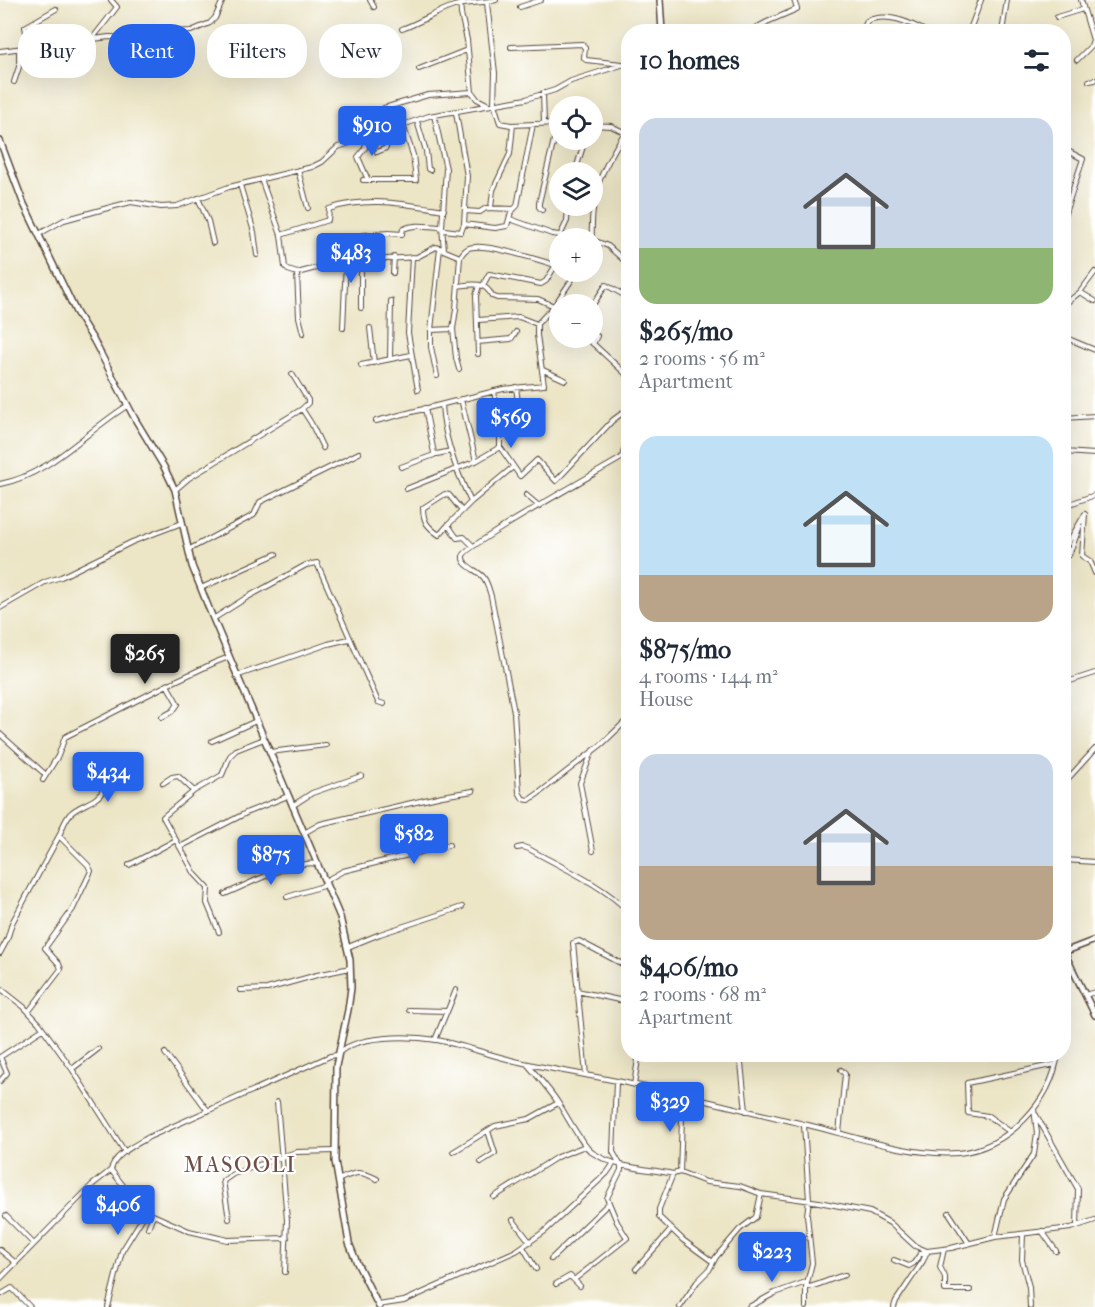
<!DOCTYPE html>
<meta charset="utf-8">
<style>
:root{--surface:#fff;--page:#f2f2f3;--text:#1f2937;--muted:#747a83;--accent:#2563eb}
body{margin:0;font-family:"IM FELL French Canon",serif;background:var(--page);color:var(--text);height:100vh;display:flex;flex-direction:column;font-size:22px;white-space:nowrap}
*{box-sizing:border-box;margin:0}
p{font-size:20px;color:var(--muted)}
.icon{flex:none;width:33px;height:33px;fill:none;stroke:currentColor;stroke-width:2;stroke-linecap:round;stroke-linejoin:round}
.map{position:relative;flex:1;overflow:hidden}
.details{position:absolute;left:621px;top:24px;width:450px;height:1038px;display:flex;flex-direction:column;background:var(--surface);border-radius:24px;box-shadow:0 6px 24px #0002}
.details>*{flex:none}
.hud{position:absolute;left:18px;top:24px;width:513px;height:54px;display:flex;gap:12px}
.controls{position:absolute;left:549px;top:96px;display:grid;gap:12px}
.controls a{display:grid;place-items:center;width:54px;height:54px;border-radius:50%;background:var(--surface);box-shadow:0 6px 24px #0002;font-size:30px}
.price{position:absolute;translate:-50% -51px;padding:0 14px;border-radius:6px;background:var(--accent);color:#fff;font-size:20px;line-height:39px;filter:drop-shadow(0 2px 3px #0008)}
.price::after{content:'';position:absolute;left:50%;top:36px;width:18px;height:14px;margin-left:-9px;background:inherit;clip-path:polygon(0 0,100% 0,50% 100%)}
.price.on{background:#222;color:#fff}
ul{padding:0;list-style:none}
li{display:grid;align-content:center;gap:12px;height:318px;padding:0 18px}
li span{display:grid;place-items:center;height:186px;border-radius:18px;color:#555}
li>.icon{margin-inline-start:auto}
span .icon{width:108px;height:108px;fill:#fffc;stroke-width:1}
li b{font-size:26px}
h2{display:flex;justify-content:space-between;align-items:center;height:72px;padding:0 18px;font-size:26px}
.pill{padding:0 21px;border-radius:24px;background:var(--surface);box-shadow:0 6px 24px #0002;font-size:21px;line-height:54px}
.pill.on{background:var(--accent);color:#fff}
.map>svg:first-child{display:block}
</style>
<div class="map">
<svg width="1095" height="1307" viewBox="0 0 1095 1307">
<rect width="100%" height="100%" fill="#fff"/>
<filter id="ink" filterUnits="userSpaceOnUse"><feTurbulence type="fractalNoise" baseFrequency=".0167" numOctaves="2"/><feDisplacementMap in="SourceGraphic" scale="12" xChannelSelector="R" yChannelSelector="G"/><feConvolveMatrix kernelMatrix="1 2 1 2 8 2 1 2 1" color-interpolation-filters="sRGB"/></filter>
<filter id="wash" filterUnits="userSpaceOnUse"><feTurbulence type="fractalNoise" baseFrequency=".008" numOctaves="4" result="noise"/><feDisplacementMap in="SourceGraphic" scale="24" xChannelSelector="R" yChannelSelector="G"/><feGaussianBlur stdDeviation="1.35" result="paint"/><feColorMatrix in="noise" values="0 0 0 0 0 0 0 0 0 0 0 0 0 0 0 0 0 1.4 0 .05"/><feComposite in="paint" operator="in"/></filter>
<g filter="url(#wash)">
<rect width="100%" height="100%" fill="#ece5c6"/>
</g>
<g filter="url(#ink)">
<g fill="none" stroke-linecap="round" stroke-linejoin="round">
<defs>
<path id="street" d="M370 0 374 7
M460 0 461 14 467 40 472 92 477 99 487 104
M487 3 495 73 494 104 500 123 511 125 560 123
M520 7 541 0
M1057 17 1083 9
M402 29C419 23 438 11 454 6 468 2 482 3 496 0
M722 32 754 29 767 22 797 9 794 0
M862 32 867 21C887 12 909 22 927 32
M969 32 981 0
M1002 32 1007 0
M92 39 117 7 111 0
M511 47 582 44 585 48 584 58 586 60 622 64
M29 48 25 27 56 9
M0 51 109 37 143 38 168 32 191 31 210 23 215 18 223 0
M1077 60 1091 46 1093 40 1081 0
M419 69 467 50
M1089 81 1095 80
M14 82 19 67V49
M543 93 544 123
M384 108 428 95 472 92
M434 115 446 169 442 227 444 250
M417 121 426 151 428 169 430 170
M592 125 611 126 628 134
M367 138 365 148 358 157 368 180
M1064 149 1083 159 1064 216
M377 152 386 148 389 130
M298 170 308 208
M575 172 585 140
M261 179 281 235 285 267 288 270 297 273 339 262 417 257 436 247 460 257
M363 180H416L413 155 403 125
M240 185 254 232 257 255
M198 198 208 221 213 243
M491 208 493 190 510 154 513 125
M542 210 539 207V203L558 123
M465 211 480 212 486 208 514 209
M510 219 552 234 581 238
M464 224 495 228 507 226 511 212 517 206 533 124
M444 230 461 232 464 224 467 176 456 113
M39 234 64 220 115 206 131 202 161 207 177 206 229 187 312 167 322 162 338 147 429 116 526 99 555 90 571 81 628 63
M281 235 328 220 329 209C367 196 405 204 444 210
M560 236 567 221 568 206
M593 240 608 246 628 264
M592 241C590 193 600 173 625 132
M412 257 408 333 418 390
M365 260 362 237 364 235 388 233 402 234 403 229C417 223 428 227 442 227
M297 273 299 317 303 333
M393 273 394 257
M483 285 489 274 541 284 546 281 560 258
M458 286C472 284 485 281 492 296L497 298 538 299 554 306
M1080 292 1095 301
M1064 305 1080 292 1095 272
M592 306 606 285 622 294 628 293
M361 308V261
M478 320 519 317 537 324
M343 328 346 261
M370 328 374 363
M453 329 456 358 459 369
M431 330 453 329 456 309 460 257C464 251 467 247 475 247 490 245 539 260 555 265
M1064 337 1095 350
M587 338 628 376
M478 342 511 339 516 332
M593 344 597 336
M478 354 476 296 479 285
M390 359 391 301
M361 365 411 355
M543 370 565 380
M292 374 308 400V403L302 409 311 423 323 448
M437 376 431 347V330L440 248
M516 387 522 434
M461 399 476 461
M442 405C444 439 456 471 471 502
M425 408 434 453 437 454 451 451
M1064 418 1095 416
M376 421 503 389 544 385 537 335V324L554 306 577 272
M500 447 520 476 537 460 556 481 613 420 628 409
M1064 452 1095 454
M628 454C609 466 465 545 463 556 461 566 480 571 484 578 488 584 489 590 491 596L514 712 519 792 523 799 529 800 539 793 602 744 628 719
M622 457 628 435
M401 467 434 455
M0 484C50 475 86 431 127 406
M406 489 476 461 500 447V428L494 391
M175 490 189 478 302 409
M526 495 539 506
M1064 506 1095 495
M448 525 439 535C428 527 423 522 423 508L445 494 449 495 462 511
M1064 537 1069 555 1080 526
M472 545 464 537 457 538 448 525 471 502 513 467
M188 550 254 515 260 502 359 453
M1064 550 1085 514 1082 556 1090 561 1095 573
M201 588 276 554
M0 608 45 582 61 577 132 542 182 523
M213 619 246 598 306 565 317 563 375 695 378 702 384 704
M236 676 328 644 349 639
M1064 683 1095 673
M162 717 173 711 178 704 167 685 216 662 229 657
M0 734 46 775
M212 741 256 721
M270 752 326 745
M592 752 580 783 593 851
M43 780 58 756 65 737 167 685
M163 783 172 777 178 776 194 791
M1064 783 1095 749
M292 806 312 793 361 776
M304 833 320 824 442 796 473 791
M59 836C62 828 65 820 70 814 80 804 98 802 103 790L84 759
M180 847 248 812 288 796
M517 848 523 847 529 849C561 867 603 885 628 911
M1064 860 1095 862
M129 865 176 840
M325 881 343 871 449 845
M225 894C247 885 295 859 317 864
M287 897 326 885
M219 932 207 903 208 888 195 874 163 817 194 791 222 775 230 756 236 750 264 739
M348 947 380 934 462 907
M0 953 7 940 12 923 59 836 88 865 91 871 73 909 45 948 59 964 61 969 29 1011
M0 988 24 1007 39 1023 72 1069 125 1152
M240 990 267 989 317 975 350 968
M1064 990 1068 962
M577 991 619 1000
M1085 995 1095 992
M409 1010 447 1011 435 1040
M447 1012 456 990
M165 1053 208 1111
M740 1054 746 1111
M527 1064C538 1077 550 1090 559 1104 567 1116 582 1146 593 1153 618 1169 645 1168 673 1174L680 1172 706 1182 740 1186 761 1194 819 1202 870 1212 890 1223 915 1246 927 1251 951 1248 995 1237 1071 1228 1095 1220
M72 1069 98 1049
M586 1075 573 943 579 941 628 967
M0 1081 7 1073 0 1057 43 1029
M634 1085 638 1059
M277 1102 287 1220 285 1272
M1036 1115 1078 1189 1077 1226
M804 1125 809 1200 807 1215 812 1263 806 1287C814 1288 834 1277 845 1275
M1009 1131 988 1116 968 1113 967 1083 1056 1064
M839 1133 845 1074 841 1070
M453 1152 495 1126 529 1119 558 1103
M481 1162 495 1153 488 1131
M680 1172 682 1118 687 1097
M673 1174 659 1209V1217L683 1240 713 1262
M338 1180C356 1172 359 1170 377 1179
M494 1197 557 1157 585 1146
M949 1213 968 1242
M6 1216 34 1244
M229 1219 223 1181 233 1174 296 1152 335 1151
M513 1220 530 1242
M148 1228 153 1215 189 1231 228 1240 287 1238
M1042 1231 1056 1251
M1023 1235 1022 1260 1029 1287 1030 1307
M995 1237 1004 1199 1034 1154 1037 1133 1034 1109
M523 1247 536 1269
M944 1249 940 1267 945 1277V1290H970
M0 1250 16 1263
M551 1259 609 1203
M894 1260 909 1266 914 1263 920 1254 927 1253
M636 1269 671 1230
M0 1279 92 1185 111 1170C114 1154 136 1145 149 1137L330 1056 337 1055C355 1034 411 1036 437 1040 466 1046 495 1057 524 1063 561 1071 599 1077 636 1085 693 1097 750 1112 808 1125 853 1136 912 1157 958 1153 1008 1148 1051 1102 1058 1054
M575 1279 627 1238 617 1222 607 1198 621 1170V1166L613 1152 616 1082
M556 1284 570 1276 580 1286
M0 1295 12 1288 30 1307
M378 1305 404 1301 516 1251 545 1231 607 1173 614 1163
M108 1307 122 1251 143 1217 137 1203 111 1170
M680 1307 697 1282 709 1270 716 1257 740 1229 756 1217 761 1194
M749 1307 775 1293 806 1282
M806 1307V1287
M894 1307 896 1301 923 1261 927 1251"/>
<path id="secondary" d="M660 0 662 32
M0 141 23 202 76 312 94 341 135 419 164 467 175 490 192 566 212 616 340 917 350 960 351 988 348 1010 336 1066 335 1161 349 1243 357 1263 379 1307
M1064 952 1095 1015
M1064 952 1095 940"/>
</defs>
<!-- street casing -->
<use href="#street" stroke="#564637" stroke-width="6"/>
<!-- secondary casing -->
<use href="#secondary" stroke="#564637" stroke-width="8"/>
<!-- street -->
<use href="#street" stroke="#fff" stroke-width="4"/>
<!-- secondary -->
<use href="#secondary" stroke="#fff" stroke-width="5"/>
</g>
</g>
<g text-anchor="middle" stroke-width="4.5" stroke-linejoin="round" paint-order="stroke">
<!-- quarter labels -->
<g font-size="22" letter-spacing="1.5" fill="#6f4f47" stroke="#fff">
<text x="240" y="1172">MASOOLI</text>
</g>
</g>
</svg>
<div class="controls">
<a><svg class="icon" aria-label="locate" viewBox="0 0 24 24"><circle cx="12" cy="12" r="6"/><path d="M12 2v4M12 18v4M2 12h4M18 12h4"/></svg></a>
<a><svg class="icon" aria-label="layers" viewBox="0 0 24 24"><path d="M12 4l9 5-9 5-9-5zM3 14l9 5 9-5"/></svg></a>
<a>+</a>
<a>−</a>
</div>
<b class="price" style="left:372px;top:157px">$910</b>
<b class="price" style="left:351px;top:284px">$483</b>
<b class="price" style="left:511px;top:449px">$569</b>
<b class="price on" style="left:145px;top:685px">$265</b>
<b class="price" style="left:108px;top:803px">$434</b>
<b class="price" style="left:414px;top:865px">$582</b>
<b class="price" style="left:271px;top:886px">$875</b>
<b class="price" style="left:670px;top:1133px">$329</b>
<b class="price" style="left:118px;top:1236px">$406</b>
<b class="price" style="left:772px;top:1283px">$223</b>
<div class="hud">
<a class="pill">Buy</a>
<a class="pill on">Rent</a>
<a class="pill">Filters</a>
<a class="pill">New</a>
</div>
<section class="details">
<h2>10 homes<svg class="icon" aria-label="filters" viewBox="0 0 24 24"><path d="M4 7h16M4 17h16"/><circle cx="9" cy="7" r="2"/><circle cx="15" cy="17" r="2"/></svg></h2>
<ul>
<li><span style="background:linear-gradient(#c9d6e8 70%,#8fb573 0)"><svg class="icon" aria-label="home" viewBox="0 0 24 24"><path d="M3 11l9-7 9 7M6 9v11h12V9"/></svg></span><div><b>$265/mo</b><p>2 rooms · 56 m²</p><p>Apartment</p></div></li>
<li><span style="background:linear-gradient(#bfe0f5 75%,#b9a48a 0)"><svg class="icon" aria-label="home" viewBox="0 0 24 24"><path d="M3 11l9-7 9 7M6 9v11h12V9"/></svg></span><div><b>$875/mo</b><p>4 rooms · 144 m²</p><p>House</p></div></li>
<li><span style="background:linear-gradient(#c9d6e8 60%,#b9a48a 0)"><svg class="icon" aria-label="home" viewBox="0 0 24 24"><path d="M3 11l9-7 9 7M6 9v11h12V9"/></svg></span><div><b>$406/mo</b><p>2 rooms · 68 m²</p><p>Apartment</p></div></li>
</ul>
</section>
</div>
